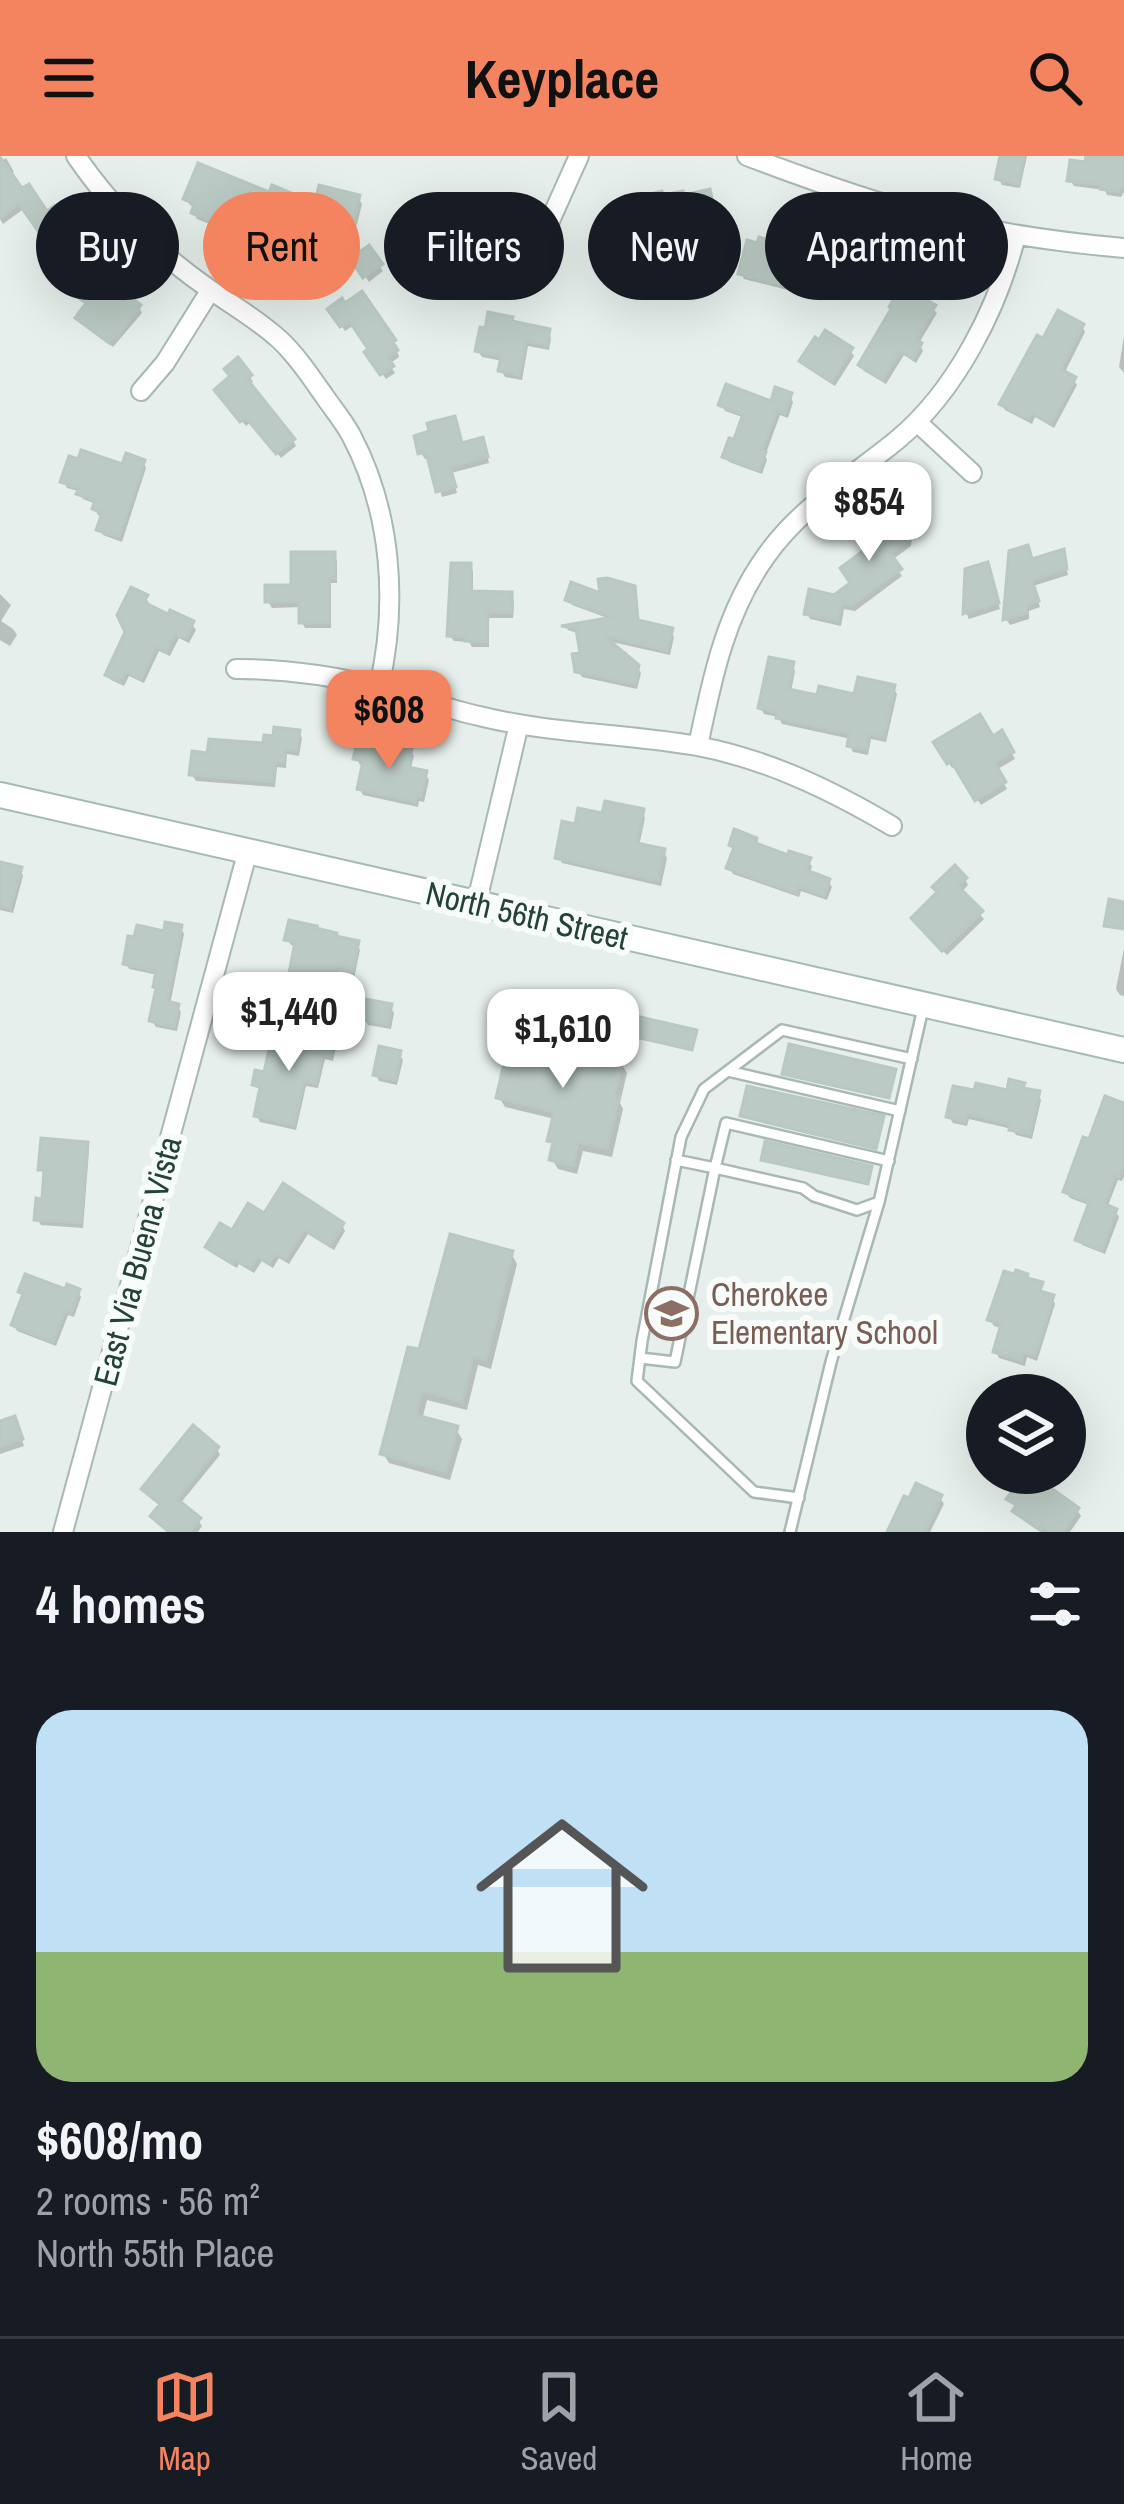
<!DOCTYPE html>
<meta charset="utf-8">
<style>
:root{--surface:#171b24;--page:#242831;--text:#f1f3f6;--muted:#9ea1a6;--line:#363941;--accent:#f4845f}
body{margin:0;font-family:"Archivo Narrow",sans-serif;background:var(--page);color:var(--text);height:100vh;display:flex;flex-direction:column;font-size:45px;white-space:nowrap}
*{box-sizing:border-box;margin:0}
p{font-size:39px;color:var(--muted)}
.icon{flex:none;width:66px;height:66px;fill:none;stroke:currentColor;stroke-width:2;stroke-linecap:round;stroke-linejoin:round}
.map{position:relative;height:1376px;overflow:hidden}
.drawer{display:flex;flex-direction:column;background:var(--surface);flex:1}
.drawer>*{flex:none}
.guide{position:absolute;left:36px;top:36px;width:1053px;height:108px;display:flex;gap:24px}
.fabs{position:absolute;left:966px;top:1218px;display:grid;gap:24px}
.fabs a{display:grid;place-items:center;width:120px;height:120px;border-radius:50%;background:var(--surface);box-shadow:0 12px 48px #0002;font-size:60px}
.price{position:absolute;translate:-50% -102px;padding:0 27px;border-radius:24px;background:#fff;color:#222;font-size:39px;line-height:78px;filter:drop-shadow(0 3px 6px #0008)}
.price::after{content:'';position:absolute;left:50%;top:72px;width:36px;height:27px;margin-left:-18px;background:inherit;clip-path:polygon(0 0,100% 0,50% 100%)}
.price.current{background:var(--accent);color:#111}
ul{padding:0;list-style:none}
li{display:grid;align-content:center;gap:24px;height:636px;padding:0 36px}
li span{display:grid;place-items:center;height:372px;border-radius:36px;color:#555}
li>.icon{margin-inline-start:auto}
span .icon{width:216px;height:216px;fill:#fffc;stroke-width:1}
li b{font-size:51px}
h2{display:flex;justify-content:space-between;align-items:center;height:144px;padding:0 36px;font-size:51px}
.tag{padding:0 42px;border-radius:54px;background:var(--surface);box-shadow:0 12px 48px #0002;font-size:42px;line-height:108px}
.tag.current{background:var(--accent);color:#111}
header{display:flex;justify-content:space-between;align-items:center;height:156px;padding:0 36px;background:var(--accent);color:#111;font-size:54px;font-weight:800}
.tabs{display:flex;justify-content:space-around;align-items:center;height:168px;border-top:3px solid var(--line);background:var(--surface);font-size:33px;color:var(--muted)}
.tabs a{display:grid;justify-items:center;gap:6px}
.tabs .current{color:var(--accent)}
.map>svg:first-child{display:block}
</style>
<header><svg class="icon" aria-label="menu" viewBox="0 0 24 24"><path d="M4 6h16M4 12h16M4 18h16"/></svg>Keyplace<svg class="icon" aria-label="search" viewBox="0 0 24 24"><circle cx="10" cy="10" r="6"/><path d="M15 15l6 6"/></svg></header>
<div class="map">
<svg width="1124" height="1376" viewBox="0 0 1124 1376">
<rect width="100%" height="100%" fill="#e6efeb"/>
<!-- shadow -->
<path fill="#0003" d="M999 0H1027L1020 32 1002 29 999 23 1003 1Z
M1089 0H1124V36L1121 41 1107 39 1105 34 1074 30 1070 24 1087 10Z
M6 2 14 16 9 19 47 59 53 54 68 77 50 89 25 52 3 68 0 63V7Z
M709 36 716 61 690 67 693 80 630 94 635 115 623 118 624 123 613 125 610 119 617 94 651 50 663 42H684Z
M271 40 317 51 358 42 362 48 355 76 304 63 286 106 254 93 252 85 197 63 194 57 196 52 190 49 187 43Z
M368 93 383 115 369 126 354 103Z
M822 95 825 101 815 141 744 123 741 117Z
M111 117 114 123 110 129 139 151 142 157 113 191 82 168 78 162 88 150 67 131Z
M919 117 936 119 940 124 926 147 937 157 919 187 923 195 916 207 904 199 886 228 864 215 861 209 901 136 890 129 887 123Z
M344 151 394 185 399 201 389 208 395 217 386 223 368 197 372 194 354 169 345 175 331 153Z
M514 169 548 175 551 182 549 194 528 190 522 224 505 221 501 214 503 205 482 201 478 195Z
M1082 170 1085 176 1064 218 1073 223 1077 229 1054 272 1035 261 1032 268 1005 254 1002 248 1044 186Z
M1124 180V217L1119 211Z
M820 188 850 194 854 200 835 230 806 211 803 205Z
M233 221H250L253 226 249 230 293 284 296 290 281 302 251 266 246 270 221 240Z
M790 240 793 246 788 262 780 259 765 300 767 304 762 318 729 306 725 300 736 287 745 262 725 255 722 249 773 248Z
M453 263 462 290H485L489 307 451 317 457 337 442 341 430 301 425 303 421 297Z
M143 306 146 312 122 386 103 379 100 373 104 361 98 359 95 353 96 348 83 343 78 335 67 332 64 325Z
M908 345 924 374 912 383 911 390 892 404 902 420 855 455 844 453 841 470 810 463 807 457 854 428 884 377Z
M1012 397 1032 406 1063 397 1068 419 1033 430 1040 451 1029 455V463L1010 469 1006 463Z
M333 399 337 405V427H331V472H305L302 466V451L272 452 268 446 294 432Z
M470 410 473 416V438L510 439 514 445 513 462H489V491H472L469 486 454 485 450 480Z
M968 415 989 416 1000 453 969 463 966 457Z
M633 433 637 439 639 467 671 475 674 481 670 499 603 484 637 511 641 517 637 533 582 521 578 515 583 499 580 478 568 474 566 471 613 464 572 449 568 443 604 441Z
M0 438 11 449 1 465 13 473 17 479 10 490 0 484Z
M145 441 149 447 147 451 192 468 196 474 189 487 179 482 170 500 159 495 144 527 129 520 124 530 111 524 108 518Z
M792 509 795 515 791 536 820 543 857 541 893 532 897 538 886 586 871 583 868 599 853 596 850 590 851 583 782 568 779 561 764 558 761 552Z
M298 576 302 582 299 600 287 598 286 612 277 611 275 631 196 625 192 619 209 600 265 590Z
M1001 579 1015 603 996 614 1007 633 981 649 957 609 952 612 937 587 992 584Z
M410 594 414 600 410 615 425 618 429 624 424 646 419 645 418 651 363 639 360 633 365 610 360 609 357 603Z
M642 656 645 662 639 690 663 695 667 702 661 730 562 707 558 701 577 671 605 661Z
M755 684 760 692 809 705 812 711 809 718 828 725 832 731 827 744 801 735 799 741 733 718 730 712 736 695 732 689Z
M0 709 20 714 23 720 13 757 0 754Z
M965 723 968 729 961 737 984 763 947 799 914 763Z
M181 772 184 778 170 849 177 850 181 856 177 875 156 871 152 865 158 819 129 813 126 807 137 785Z
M287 783 357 788 360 794 352 832 359 838 355 856 307 845 304 839 306 830 294 827 291 821 297 791 291 789Z
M1124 792V840L1120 839 1116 833Z
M390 851 394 857 391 873 368 869 364 863Z
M332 885 336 891 333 905 325 903 318 932 306 930 296 974 260 966 257 960 262 935 255 929 266 920Z
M399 898 403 904 397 929 379 925 376 919Z
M621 907 627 917 620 947 623 953 612 1001 583 995 577 1018 558 1013 552 1003 555 993 550 984 555 963 505 951 499 941Z
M895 917 888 943 785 918Z
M1023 929 1026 935 1038 938 1041 944 1032 983 1016 979 1012 973 969 963 967 970 953 967 949 961Z
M1124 950V1021L1122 1025 1118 1024 1107 1052 1115 1055 1119 1061 1105 1098 1082 1089 1079 1083 1091 1050 1070 1042 1066 1036 1091 987Z
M86 989 89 995 83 1072 41 1069 37 1063 45 1046V1019L41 1013Z
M265 1061 342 1069 345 1075 334 1094 308 1078 289 1108 279 1102 273 1112 262 1105 254 1117 239 1108 237 1112 212 1097 208 1091Z
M511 1097 517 1108 491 1213 478 1209 467 1254 427 1244 422 1264 456 1273 462 1283 450 1324 389 1307 383 1297 421 1197Z
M1026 1120 1029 1125 1041 1129 1043 1139 1052 1142 1055 1148 1037 1205 1027 1201 1025 1210 999 1202 996 1196 1003 1173 994 1170 990 1164Z
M21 1135H78L81 1141 74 1161 68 1159 56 1190 17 1175 14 1169 25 1141Z
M0 1268 17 1269 24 1290 0 1298Z
M217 1293 220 1299 179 1349 198 1364 202 1370 198 1376H168L153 1361 162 1350 148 1339Z
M1001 1317H1020L1077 1354 1081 1360 1070 1376H1040L1019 1361 1016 1355 1018 1352 1010 1343 1017 1332Z
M940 1342 944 1348 930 1376H890Z"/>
<!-- building -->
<path fill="#bbcac4" stroke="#b8c9c2" stroke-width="3" d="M1000 0H1024L1018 28 995 23Z
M1086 0H1124V31H1120L1119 36 1100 33 1101 29 1067 25 1070 4 1085 6Z
M0 1 22 32 29 28 47 55 54 50 67 70 45 85 19 48 0 62Z
M198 7 269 36 272 29 315 47 319 29 360 39 352 72 301 59 283 102 248 87 250 81 191 57 194 48 183 43Z
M710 33 715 55 689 61 692 74 629 88 634 109 622 112 623 117 607 121 601 95 613 92 605 57 647 48 645 39 662 35 663 39 683 35 684 39Z
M759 81 786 89 788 83 824 93 812 136 738 118 747 84 757 87Z
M369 89 383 108 363 122 350 103Z
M89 97 113 115 107 123 141 149 116 182 114 180 109 187 75 162 86 147 63 131Z
M897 100 918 113 922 106 938 116 923 142 936 149 916 183 922 187 913 203 900 195 882 224 858 209 891 153 889 151 899 133 883 123Z
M362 135 396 184 393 186 398 194 388 201 394 210 380 219 364 196 368 193 349 165 340 171 327 153 342 142 345 147Z
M1058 154 1084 168 1061 213 1076 221 1051 268 1032 257 1028 263 999 248 1037 179 1043 182Z
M488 156 513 161 512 165 550 173 547 189 526 185 519 219 498 215 501 200 475 195 480 171 485 172Z
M825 174 853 192 831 226 799 205 815 181 819 184Z
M238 201 252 219 247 223 295 283 276 298 246 262 240 266 214 234 230 220 224 213Z
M726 228 771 245 775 231 792 237 785 257 777 254 762 294 766 296 759 314 722 301 729 282 734 283 743 258 718 249Z
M455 260 462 287 483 281 488 301 450 311 456 331 436 336 426 296 418 298 414 280 429 275 427 267Z
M81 294 122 308 126 297 145 304 119 381 96 374 102 357 92 353 95 344 76 338 79 332 60 326 69 300 78 303Z
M908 341 923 367 910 377 909 384 890 397 902 413 851 450 842 448 838 465 804 458 809 433 834 439 850 427 840 412 868 391 869 383 881 376 876 369Z
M1028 389 1032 403 1064 393 1067 413 1032 424 1039 445 1027 449V457L1003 464 1009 395Z
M291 396H335V422H329V467H299V446H265V429H291Z
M988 406 999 447 963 458 965 413Z
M451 407H471V435L512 436V457L488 456 487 486 465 485V481L447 480Z
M607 422 635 430 638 464 673 472 667 495 603 479 639 509 635 528 575 516 572 498 580 497 576 473 561 470 613 461 565 444 571 426 600 437 598 423Z
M131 431 148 439 144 446 168 458 170 454 194 465 186 482 175 478 166 496 156 491 141 523 126 516 120 526 105 519 125 476 117 459Z
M769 501 794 506 788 533 817 539 819 530 854 538 858 521 895 529 884 582 869 578 866 594 847 590 849 578 776 562 777 557 758 552Z
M980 558 993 580 1002 574 1014 596 995 607 1006 626 975 645 951 605 947 608 933 586Z
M274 571 300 574 297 595 285 593 284 607 275 606 273 626 189 619 192 595 207 597 209 583 263 587 264 579 273 580Z
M389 586 412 592 408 611 427 615 421 641 417 640 415 646 357 633 363 605 353 603 357 587 388 593Z
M605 645 644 653 637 687 665 693 658 725 555 702 562 665 575 668 578 652 602 657Z
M734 673 757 682 756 687 788 699 789 695 811 702 806 714 830 723 824 740 798 730 796 737 726 712 734 691 729 689Z
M0 706 22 711 10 753 0 750Z
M955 709 967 722 958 730 983 755 942 795 911 762 937 736 932 731Z
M1109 743 1124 746V773L1104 770Z
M289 764 317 770 316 772 337 777 336 780 359 785 350 828 357 830 352 851 301 840 304 825 288 822 295 786 284 784Z
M165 766 182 769 167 845 179 848 174 871 149 865 156 832 153 831 156 815 123 808 128 780 134 781 137 769 164 775Z
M365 843 392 848 388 869 361 863Z
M575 846 697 874 692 894 570 866Z
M273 875 303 881 304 876 334 883 330 900 322 899 316 928 304 925 294 969 254 960 260 931 252 929 255 914 264 916Z
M511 877 623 904 614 940 619 941 607 993 578 986 573 1010 549 1004 553 986 547 985 554 956 496 942Z
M789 888 896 913 889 942 782 918Z
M379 890 401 895 395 924 373 919Z
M1009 923 1025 927 1023 932 1040 935 1030 978 1009 974 1010 968 967 958 965 966 946 961 953 930 974 934 976 927 1007 934Z
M747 930 884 960 876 993 740 960Z
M1105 940 1124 947V1008L1119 1021 1115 1019 1105 1048 1117 1053 1102 1094 1075 1084 1089 1046 1063 1036 1083 981 1089 983Z
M41 982 88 986 81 1067 34 1064 36 1042 42 1043 44 1014H38Z
M765 985 872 1010 868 1028 761 1004Z
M283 1027 344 1067 330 1090 304 1074 285 1104 275 1098 269 1108 258 1101 250 1113 235 1104 233 1108 205 1091 220 1067 232 1074 248 1047 264 1057Z
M450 1078 513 1095 486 1204 473 1201 462 1246 422 1235 416 1259 458 1270 446 1316 380 1298 408 1191 419 1193Z
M1016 1114 1028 1118 1027 1122 1043 1126 1040 1135 1054 1139 1035 1200 1024 1197 1022 1205 993 1196 1001 1168 987 1164 1004 1115 1014 1118Z
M25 1118 65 1133 67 1128 80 1133 71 1157 65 1155 53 1186 11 1169 23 1138 18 1136Z
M15 1260 23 1283 0 1291V1265Z
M193 1269 219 1291 177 1343 201 1362 189 1376H169L150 1360 160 1348 141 1333Z
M997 1317H1030L1079 1352 1063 1376H1050L1042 1370 1040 1374 1012 1355 1016 1349 1006 1343 1016 1330Z
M916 1327 942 1339 925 1376H887L904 1340 909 1342Z"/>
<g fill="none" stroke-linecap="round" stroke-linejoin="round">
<defs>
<path id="lane" d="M728 915 900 955
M676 1004 715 1012 726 967 889 1005
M640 1202 675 1206 715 1012 803 1032 814 1040 857 1054 879 1046
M799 1342 754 1336 637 1225 642 1185 681 981 704 933 782 874 912 903
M790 1376 831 1206 879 1046 923 852"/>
<path id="street" d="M76 0C111 51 154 94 205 130 230 148 256 162 280 184 297 200 311 221 325 241 334 254 344 266 351 279 392 356 398 448 379 531
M747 0C805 22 863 43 923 59 988 76 1057 86 1124 92
M544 78 579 0
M141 235 165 207 210 135
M917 266 972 317
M236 513C285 513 335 520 382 532 415 540 446 553 479 560 551 578 625 577 697 590 767 603 831 634 892 670
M698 590C712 523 725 457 766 400 800 351 852 321 897 284 956 235 998 152 1016 79
M476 749 519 568
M63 1376 248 694"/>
<path id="secondary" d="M0 639 1124 894"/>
</defs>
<!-- lane casing -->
<use href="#lane" stroke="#a8b8b2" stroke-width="14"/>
<!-- street casing -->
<use href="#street" stroke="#a8b8b2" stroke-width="22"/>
<!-- secondary casing -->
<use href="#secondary" stroke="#a4bbb3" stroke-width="28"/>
<!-- lane -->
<use href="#lane" stroke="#fff" stroke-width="9"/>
<!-- street -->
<use href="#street" stroke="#fff" stroke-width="18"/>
<!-- secondary -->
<use href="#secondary" stroke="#fff" stroke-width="24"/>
</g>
<!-- icons -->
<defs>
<symbol id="school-ring" viewBox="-11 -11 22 22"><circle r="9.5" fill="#f7fbf9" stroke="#8d6e63" stroke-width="1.5"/><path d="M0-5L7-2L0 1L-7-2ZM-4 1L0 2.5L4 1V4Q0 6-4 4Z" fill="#8d6e63"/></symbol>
</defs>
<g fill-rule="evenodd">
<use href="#school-ring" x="642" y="1128" width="59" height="59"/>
</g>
<g text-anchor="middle" stroke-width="12" stroke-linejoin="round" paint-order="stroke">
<!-- street labels -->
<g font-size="33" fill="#24423a" stroke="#f7fbf9">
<text transform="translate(527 759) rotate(13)" y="12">North 56th Street</text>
<text transform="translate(137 1105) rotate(-75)" y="12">East Via Buena Vista</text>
</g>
<!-- education labels -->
<g font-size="33" fill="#785e54" stroke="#f7fbf9" text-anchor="start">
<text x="711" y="1150">Cherokee<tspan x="711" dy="38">Elementary School</tspan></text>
</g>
</g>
</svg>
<div class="fabs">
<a><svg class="icon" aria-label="layers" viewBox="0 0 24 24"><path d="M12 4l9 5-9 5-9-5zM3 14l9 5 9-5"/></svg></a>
</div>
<b class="price" style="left:869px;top:408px">$854</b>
<b class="price current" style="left:389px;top:616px">$608</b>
<b class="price" style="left:289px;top:918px">$1,440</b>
<b class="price" style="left:563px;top:935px">$1,610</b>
<div class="guide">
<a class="tag">Buy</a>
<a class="tag current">Rent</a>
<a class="tag">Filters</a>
<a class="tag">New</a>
<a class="tag">Apartment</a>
</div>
</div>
<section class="drawer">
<h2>4 homes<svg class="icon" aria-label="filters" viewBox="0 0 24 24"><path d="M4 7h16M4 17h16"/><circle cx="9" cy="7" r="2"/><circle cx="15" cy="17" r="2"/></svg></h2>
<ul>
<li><span style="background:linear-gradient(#bfe0f5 65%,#8fb573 0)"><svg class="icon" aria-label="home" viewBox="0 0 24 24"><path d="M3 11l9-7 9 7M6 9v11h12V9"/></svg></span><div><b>$608/mo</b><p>2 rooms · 56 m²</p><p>North 55th Place</p></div></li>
</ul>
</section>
<nav class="tabs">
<a class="current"><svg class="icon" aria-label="map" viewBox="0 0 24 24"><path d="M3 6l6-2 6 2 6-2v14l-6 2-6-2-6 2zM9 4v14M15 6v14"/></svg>Map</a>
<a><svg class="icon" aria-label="saved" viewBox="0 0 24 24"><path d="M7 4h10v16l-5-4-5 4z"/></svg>Saved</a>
<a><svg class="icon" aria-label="home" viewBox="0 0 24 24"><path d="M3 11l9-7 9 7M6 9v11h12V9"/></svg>Home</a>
</nav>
